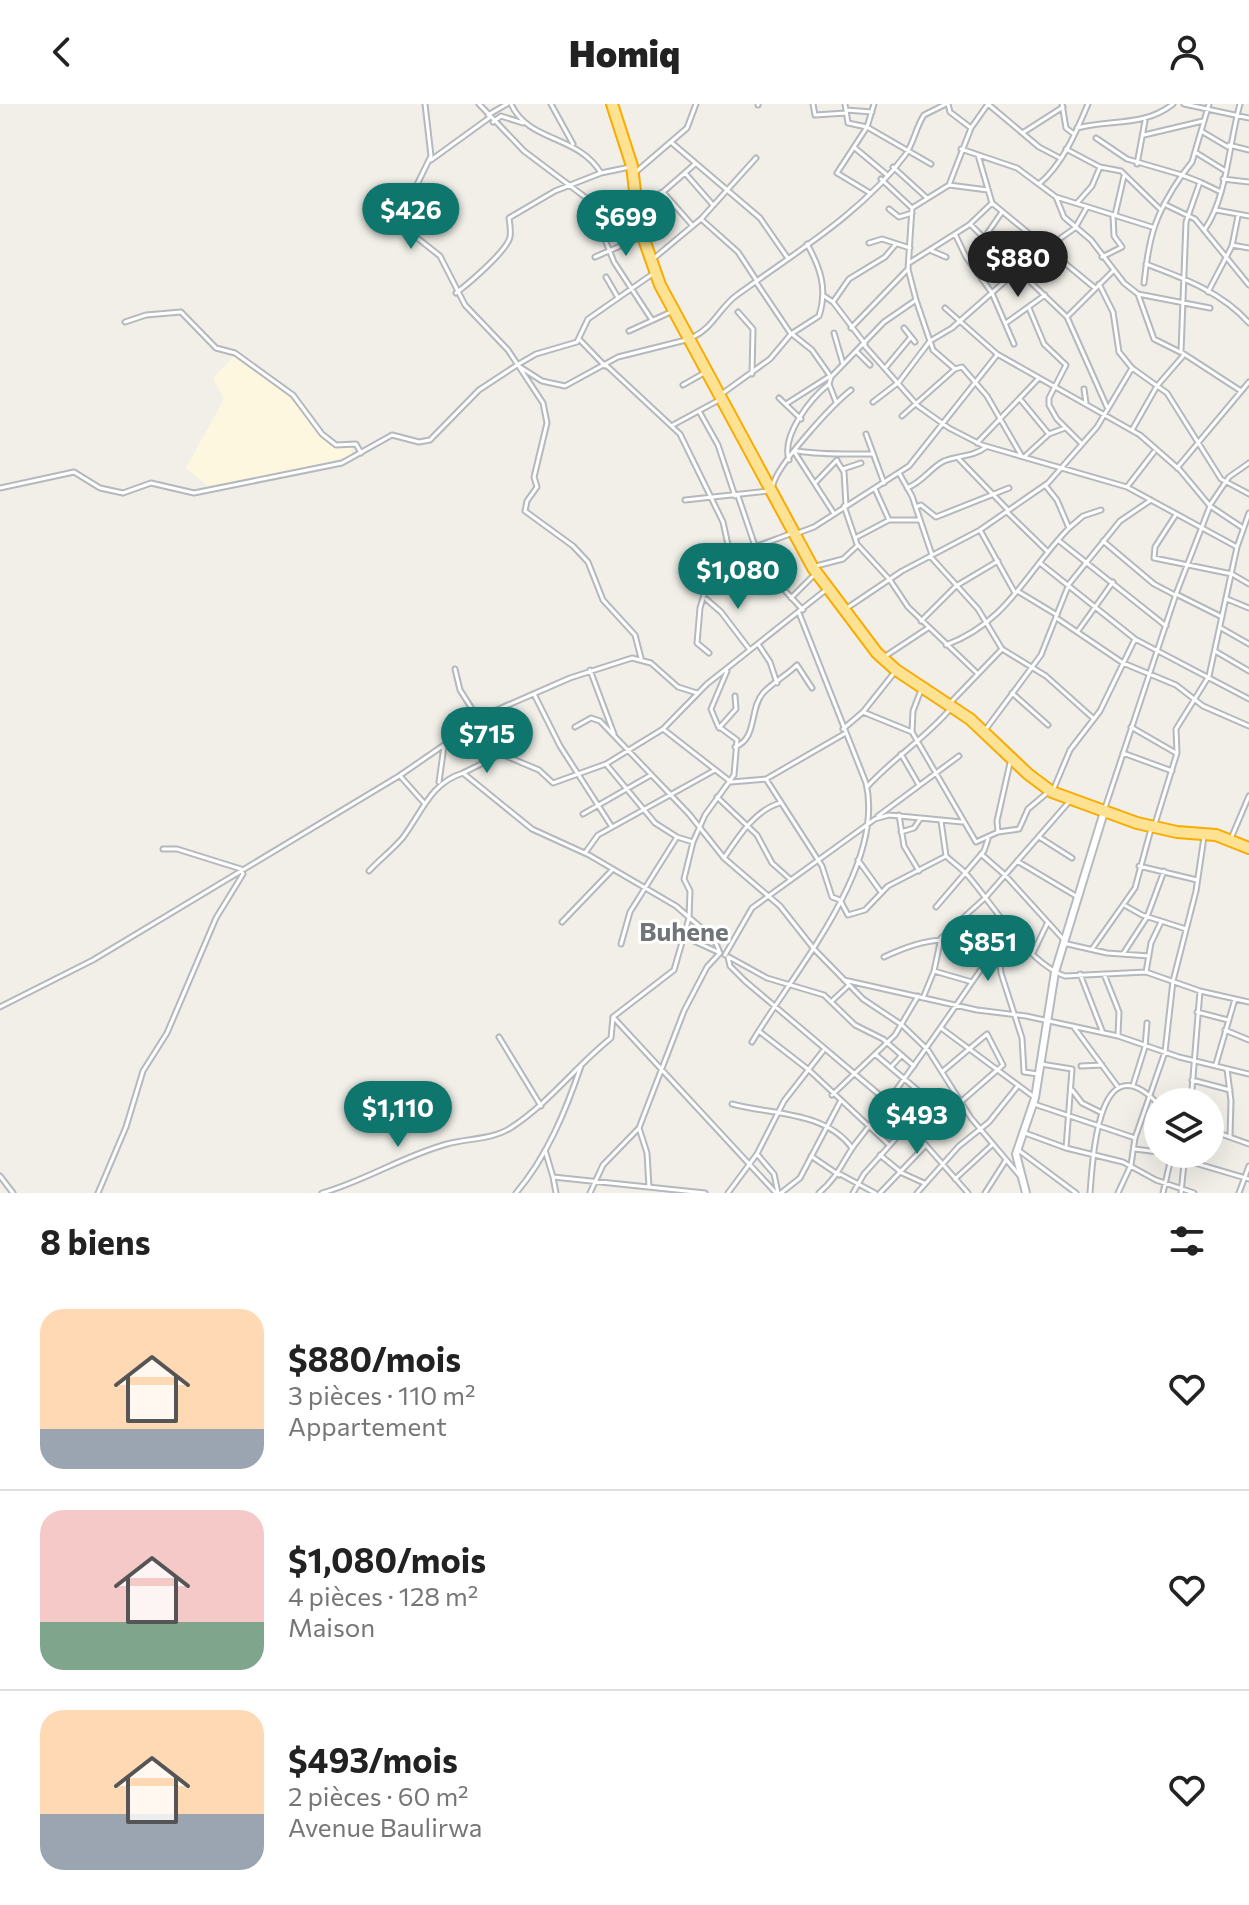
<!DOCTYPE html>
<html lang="fr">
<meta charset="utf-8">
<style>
:root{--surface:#fff;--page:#f6f6f6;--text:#222;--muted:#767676;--line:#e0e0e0;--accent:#0f766e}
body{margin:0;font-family:Commissioner,sans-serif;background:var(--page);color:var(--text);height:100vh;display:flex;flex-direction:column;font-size:30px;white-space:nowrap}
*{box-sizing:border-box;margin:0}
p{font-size:26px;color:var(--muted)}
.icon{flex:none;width:44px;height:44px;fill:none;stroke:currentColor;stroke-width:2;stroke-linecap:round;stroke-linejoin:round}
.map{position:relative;height:1089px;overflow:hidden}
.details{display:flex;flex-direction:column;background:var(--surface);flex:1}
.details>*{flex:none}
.tools{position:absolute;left:1144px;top:984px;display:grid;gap:16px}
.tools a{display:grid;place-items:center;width:80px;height:80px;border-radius:50%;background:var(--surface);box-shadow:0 8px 32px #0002;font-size:40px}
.price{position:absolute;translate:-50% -68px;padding:0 18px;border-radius:28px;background:var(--accent);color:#fff;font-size:26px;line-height:52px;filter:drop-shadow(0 2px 4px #0008)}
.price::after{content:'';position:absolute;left:50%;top:48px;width:24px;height:18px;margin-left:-12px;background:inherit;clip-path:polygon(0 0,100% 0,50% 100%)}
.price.on{background:#222;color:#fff}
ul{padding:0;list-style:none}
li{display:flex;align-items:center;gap:24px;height:200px;padding:0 40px}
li+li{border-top:2px solid var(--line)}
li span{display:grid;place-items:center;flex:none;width:224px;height:160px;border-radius:24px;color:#555}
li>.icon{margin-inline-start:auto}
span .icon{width:96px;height:96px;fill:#fffc;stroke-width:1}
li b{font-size:34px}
h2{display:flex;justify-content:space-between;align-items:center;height:96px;padding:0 40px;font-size:34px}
header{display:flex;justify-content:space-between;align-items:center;height:104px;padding:0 40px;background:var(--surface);font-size:36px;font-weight:800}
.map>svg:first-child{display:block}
</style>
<header><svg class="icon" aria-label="back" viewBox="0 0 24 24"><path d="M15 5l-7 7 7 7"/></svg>Homiq<svg class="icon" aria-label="person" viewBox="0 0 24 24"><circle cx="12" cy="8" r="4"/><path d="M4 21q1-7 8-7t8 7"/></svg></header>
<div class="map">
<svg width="1249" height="1089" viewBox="0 0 1249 1089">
<rect width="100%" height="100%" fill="#f1efe8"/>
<!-- commercial -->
<path fill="#fef7e0" d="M234 252 289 293 334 343 351 344 352 351 269 374 208 382 186 364 224 295 213 274Z"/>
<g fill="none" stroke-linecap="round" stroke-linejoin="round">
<defs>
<path id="street" d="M425 0 431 52 406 103V117L416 133 440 152 465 201 508 246 543 299 547 319 534 373 537 383 527 397 525 407 573 442 588 458 603 496 635 531 641 554
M479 0 524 47 589 96 614 158 652 216
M511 0C529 39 577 30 601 69L630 63
M551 0 573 40
M813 0 815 11 846 9
M845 0 848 19 867 23 837 69 870 89
M874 0 867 23 931 60
M948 0 950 8 971 24
M1062 0 1066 24 1074 30
M1184 0 1249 14
M758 1V0
M846 6 872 8
M488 11 507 0
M493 18 501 12 523 19
M1077 24C1111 15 1144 23 1173 0
M1201 27 1228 43
M1024 28 1063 3
M1144 31 1203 17
M1096 34 1127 55 1182 71 1192 58 1209 0
M672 39 760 114 787 153
M1229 41 1249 46
M855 44 886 70
M961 45 1017 64 1056 93 1064 113 1091 136 1124 179 1138 190 1210 204
M1066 45 1100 63 1121 67 1160 105
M1195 48 1224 66
M978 51 992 99 1095 184
M431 56 489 14
M1137 60 1145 17
M893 63 927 94
M637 67 687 24 696 0
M685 69 713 101
M881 75 912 104
M1223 75 1249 78
M1200 78 1221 88
M1039 80C1063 60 1076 28 1088 0
M949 81 988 86
M663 88 692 121
M1056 93 1152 123
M639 98 663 88 695 60
M1077 99 1092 82 1100 63
M1164 100 1195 115 1249 181
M889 105 899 113 912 109
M595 106 631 93
M1216 106 1249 112
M1115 111 1124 72
M701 115 738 148 757 177
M970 120 1018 168
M1205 125C1227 93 1229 39 1240 0
M955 130 966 153 992 189 1014 240
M984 134 1002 108
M869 139 882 135 910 144
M1232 141 1249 144
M932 147 946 153
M595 153 639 134
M1102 153 1122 143 1114 132 1113 112
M653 155 701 115 756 54
M970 158 988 140
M909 159 969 121 992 99
M1146 160C1183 174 1222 188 1249 219
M1019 167 1067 213
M606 173 617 192
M756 178 791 230
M1144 179C1149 132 1155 110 1182 71L1200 78 1186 118 1181 248 1241 287
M1208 188 1232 142 1238 112
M456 189C468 180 507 147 510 133 511 127 510 120 509 114L555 87 601 69
M1138 190 1154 235 1180 248
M824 192 833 198 865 240
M916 196 933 246 955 265 962 263 987 292 1021 351
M833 198 849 175 885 153 896 140
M945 204 997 250 1140 331 1180 366 1210 402 1243 424
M1029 204 1044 240 1066 261 1049 294V301L1057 315 1082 340
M738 208 753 225 752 270
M125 218 146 211 181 208 216 244 235 249 293 291 322 330 336 341 356 340 361 349
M1006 219 1045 191
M851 224 908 165
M904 224 915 238
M629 227 673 207
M834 229 843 260
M693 233C713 224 720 203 737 191 796 148 862 109 906 50 914 38 916 23 924 11L946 0
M580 236 605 262
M864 241 918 302 949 324 982 341 1127 383 1237 443
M857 248 870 261
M517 261 536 250 577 238 588 215 654 169
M606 261 680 330 723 418 730 450
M886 263 911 233
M1132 264 1167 289 1221 375 1249 390
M831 273 884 218 916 196 908 165 912 104 949 81 971 24 988 0 1039 43 1060 54
M829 280 836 298
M683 281 704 269
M1084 285 1086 299
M723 289 770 255 791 230 819 212C828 185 820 163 807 140
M779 294 801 315
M1020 295 1048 329
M873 298 899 278 930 237 952 224 1028 157 1075 124 1087 103
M786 300 830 272
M1107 303 1067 213 1113 167
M699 307 718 341 735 392
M902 312 955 265
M673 321 719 296
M1132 326 1157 282 1183 252
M866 330 884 379
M977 339 1038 275
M797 347C822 351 846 350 873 350
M795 349 833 408
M1024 353 1049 330 1065 324
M958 354 1008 406
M789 356C781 331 811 294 829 280L831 273 812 246 792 230
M837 357 844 368 846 401
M1177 364 1249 278
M843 365 861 359
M899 369 912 392 932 451
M815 379 837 356
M773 381C777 361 832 301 851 286
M1127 383 1154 348
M0 384 74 368 100 384 123 389 151 379 194 389 342 359 392 331 419 338 430 336 479 286 517 261 542 277 565 282 618 253 686 236
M907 384C923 378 930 364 944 357 959 351 973 353 986 343
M875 385 889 416H920
M738 392 755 442
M685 396 769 387
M1210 401 1229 373 1249 359
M844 402 857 440 890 476 908 503 978 570
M916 403 921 401 936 413 1009 384
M1007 408 1047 447
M1175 412 1155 443 1154 454 1232 470 1249 480
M1069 424 1083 412 1101 406
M980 426 1015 489
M798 429 814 423 909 362 997 251
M855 434 889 416
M1058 436 1166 522
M1103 437 1154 480 1175 491
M754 443 773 474 803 506
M930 452 978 505 1002 545 1046 572 1094 615
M1040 459 1135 535 1249 595
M816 462 843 455 857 442
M1019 488 1057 511
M1176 490 1222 513
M791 494 814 471
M706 495 721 508 750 546
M1227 495 1249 504
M847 504 902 467 980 426 1048 379 1097 323 1132 264 1119 248 1113 208 1099 180
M1058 515 1123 559 1176 581 1203 602 1249 622
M921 517 956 482 998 457
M1221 524 1249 540
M1078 527 1113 478
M758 540 770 558 777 579
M946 541C1008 518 1026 468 1069 424L1057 396 1045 381
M1215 547 1249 567
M709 549 697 539 700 504 714 458 790 430
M884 553 928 524
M455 565 460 586 501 650 539 666 553 679 606 660 663 625 707 580 827 485
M590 566 614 630
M1012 589 1048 621
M534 590 560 642 612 723
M952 597 1002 545
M863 608 912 628 976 738 998 728 1019 725 1028 705 1047 689
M575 623 591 614 600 617 689 710 724 754 780 802 814 845 863 895 902 921 928 946 971 1014 1020 1072
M1131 623 1176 649
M719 624 736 605 735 592
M663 625 731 678 766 675 844 630
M843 625 863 608 894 569
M986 625 1041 551 1069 480 1120 417 1151 396
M912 628 913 607 921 586
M735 643C758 634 749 605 763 589 772 579 787 571 797 561L812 584
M1123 649 1172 667
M901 650 919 681
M606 660 655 719 677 733
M463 669 499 651
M401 673 425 700
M766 675 822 762 832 793 840 796 848 811 865 806 888 782 946 752
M439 678 444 642
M867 683C893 654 926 634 951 604
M1054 684 1070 646 1100 607 1135 535
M717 693 757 731 772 759 791 776
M1105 704 1176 490 1210 402
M583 710 651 671
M899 711 904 742 919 767
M878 712 959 652
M941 717 946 752C953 759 963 765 969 773 994 802 1028 859 1065 872L1146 868 1200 887 1249 898
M1155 720 1177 649 1176 625 1209 572 1237 443 1249 409
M901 728 914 724 920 715
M998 728 997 717 1010 659
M1232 732 1249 692
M1039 733 1072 754
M585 749 598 731 715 666
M981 750 1005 771 1064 836
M724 754C738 733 755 706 780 699
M858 756 881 788
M1017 757 1076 792
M1139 762 1197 776
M369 767C379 756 397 742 404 732 423 706 431 679 463 669L532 725 589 751 676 802 714 835 720 849 707 863 684 907 639 1024 603 1061 590 1089
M1126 802 1142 811 1186 825
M936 803 984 747 988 735
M562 818 612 766
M685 833 718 848
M1063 839 1107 849 1149 852
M621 840 630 808 677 733 693 738
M998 842 1001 869 1022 934 1024 968 1038 970
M1092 845 1135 784 1151 725
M1033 849 1047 820
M1123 850 1147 813 1164 767
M725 851 752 804 875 715 889 711 962 718
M728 853 730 862 745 877 888 998 968 1089
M729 853 767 874 824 891 855 921 883 935 914 962
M884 853C929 832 949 831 994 848
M934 867 972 878
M1146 868 1151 839 1161 818
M1080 870 1103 929
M1104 870 1119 908 1118 931
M844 876 977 906 1026 912 1118 932 1179 953 1249 970
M923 894 934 867 941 834 986 793 1068 699
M833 896 848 882
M0 903 93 856 399 672 492 608 570 574 632 554 651 559 678 583 697 589
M1197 908 1228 916
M613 913 674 866 689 814 690 787 684 775 693 738 705 711 734 671 737 636 718 622 711 605 727 567
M613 913 776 1089
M1073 922 1118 983
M941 924 1034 993
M1225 926 1249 936
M760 928 809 966 889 1041
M499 933 541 1002
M752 938C792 870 886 763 866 679L799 509
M875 950 928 995 956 1002 1003 961 987 930 943 967
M1041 960 1072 965 1066 1044
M1216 960 1235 895
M1081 962 1102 961
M891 963 902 951
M1227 965 1231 997 1230 1032
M1192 976 1230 986
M1133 981 1145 943 1147 919
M1072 986 1082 999 1100 1008
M832 991 895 931 918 892
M1191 998 1200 887
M732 1000C773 1011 825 1007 852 1044
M1034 1000 1135 1034
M639 1024 647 1049 649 1083
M909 1025 928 995
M1210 1026 1249 1040
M1025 1029 1066 1044 1123 1058 1156 1076 1194 1089
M1017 1045 1076 1089
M1135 1045 1158 1048
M545 1046 553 1073 705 1089
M757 1050 774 1070 778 1089
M1164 1050 1249 1075
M880 1051 902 1069 924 1079
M811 1052 839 1071
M840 1070 875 1089
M0 1072 13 1089
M553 1073 556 1089
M955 1075 993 1040
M98 1089 126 1023 143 967 167 929 216 814 243 770 241 765 177 745H163
M322 1089C365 1077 403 1052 447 1040 468 1034 493 1036 512 1023 550 998 575 963 611 934L613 913
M516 1089C547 1053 566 1006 581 962
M728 1089 757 1050 784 997 823 947
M781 1089 800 1074 840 998
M819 1089C841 1070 842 1056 859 1035 913 967 960 894 1010 824
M853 1089 864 1070 907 1022
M880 1089 926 1041
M917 1089 959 1042 989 1018 1017 983
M985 1089 1006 1056
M1090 1089C1093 1053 1098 937 1158 1000
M1118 1089 1131 1061 1135 1034 1165 948 1173 877 1196 787 1204 733
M1163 1089 1171 1054
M1181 1089 1185 1050
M1239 1089 1249 1062"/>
<path id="secondary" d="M1026 1089 1016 1050 1035 994 1055 868 1104 708"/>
<path id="highway" d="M612 0 632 62 639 121 660 181 813 464 877 549 896 566 970 615 1028 670 1052 688 1137 719 1177 728 1216 731 1249 744"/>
</defs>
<!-- street casing -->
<use href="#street" stroke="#b5b8bc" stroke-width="7"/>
<!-- secondary casing -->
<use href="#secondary" stroke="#b6babf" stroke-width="10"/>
<!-- highway casing -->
<use href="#highway" stroke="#f9ab00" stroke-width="14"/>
<!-- street -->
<use href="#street" stroke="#fff" stroke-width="3"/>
<!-- secondary -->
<use href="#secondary" stroke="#fff" stroke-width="6"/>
<!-- highway -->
<use href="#highway" stroke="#fde293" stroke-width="10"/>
</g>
<g text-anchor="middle" stroke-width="6" stroke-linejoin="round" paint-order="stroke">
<!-- neighbourhood labels -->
<g font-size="26" font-weight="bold" fill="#70757a" stroke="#fff">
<text x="684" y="837">Buhene</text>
</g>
</g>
</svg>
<div class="tools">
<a><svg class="icon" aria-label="layers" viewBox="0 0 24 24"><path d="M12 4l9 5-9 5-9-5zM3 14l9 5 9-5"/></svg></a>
</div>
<b class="price" style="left:411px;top:147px">$426</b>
<b class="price" style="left:626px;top:154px">$699</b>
<b class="price on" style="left:1018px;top:195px">$880</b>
<b class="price" style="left:738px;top:507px">$1,080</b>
<b class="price" style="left:487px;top:671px">$715</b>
<b class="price" style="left:988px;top:879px">$851</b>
<b class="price" style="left:398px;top:1045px">$1,110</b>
<b class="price" style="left:917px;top:1052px">$493</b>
</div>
<section class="details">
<h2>8 biens<svg class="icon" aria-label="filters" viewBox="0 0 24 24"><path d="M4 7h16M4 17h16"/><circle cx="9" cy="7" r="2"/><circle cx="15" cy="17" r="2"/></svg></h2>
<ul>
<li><span style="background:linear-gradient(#ffd9b3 75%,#9aa5b1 0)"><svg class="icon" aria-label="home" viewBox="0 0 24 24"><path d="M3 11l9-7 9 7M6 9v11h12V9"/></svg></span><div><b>$880/mois</b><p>3 pièces · 110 m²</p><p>Appartement</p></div><svg class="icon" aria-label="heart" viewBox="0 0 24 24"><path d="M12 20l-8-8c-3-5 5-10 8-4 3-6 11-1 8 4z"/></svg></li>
<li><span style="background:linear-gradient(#f6c9c9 70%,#7fa58c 0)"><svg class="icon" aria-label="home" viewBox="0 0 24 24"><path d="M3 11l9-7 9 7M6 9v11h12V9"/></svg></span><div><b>$1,080/mois</b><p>4 pièces · 128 m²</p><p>Maison</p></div><svg class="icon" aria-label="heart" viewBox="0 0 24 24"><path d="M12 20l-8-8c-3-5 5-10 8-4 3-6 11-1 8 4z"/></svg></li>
<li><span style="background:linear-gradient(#ffd9b3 65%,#9aa5b1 0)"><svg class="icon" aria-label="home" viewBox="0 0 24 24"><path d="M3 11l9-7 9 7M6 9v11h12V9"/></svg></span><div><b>$493/mois</b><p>2 pièces · 60 m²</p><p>Avenue Baulirwa</p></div><svg class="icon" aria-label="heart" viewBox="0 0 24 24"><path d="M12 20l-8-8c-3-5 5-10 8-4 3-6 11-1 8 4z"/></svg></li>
</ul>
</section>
